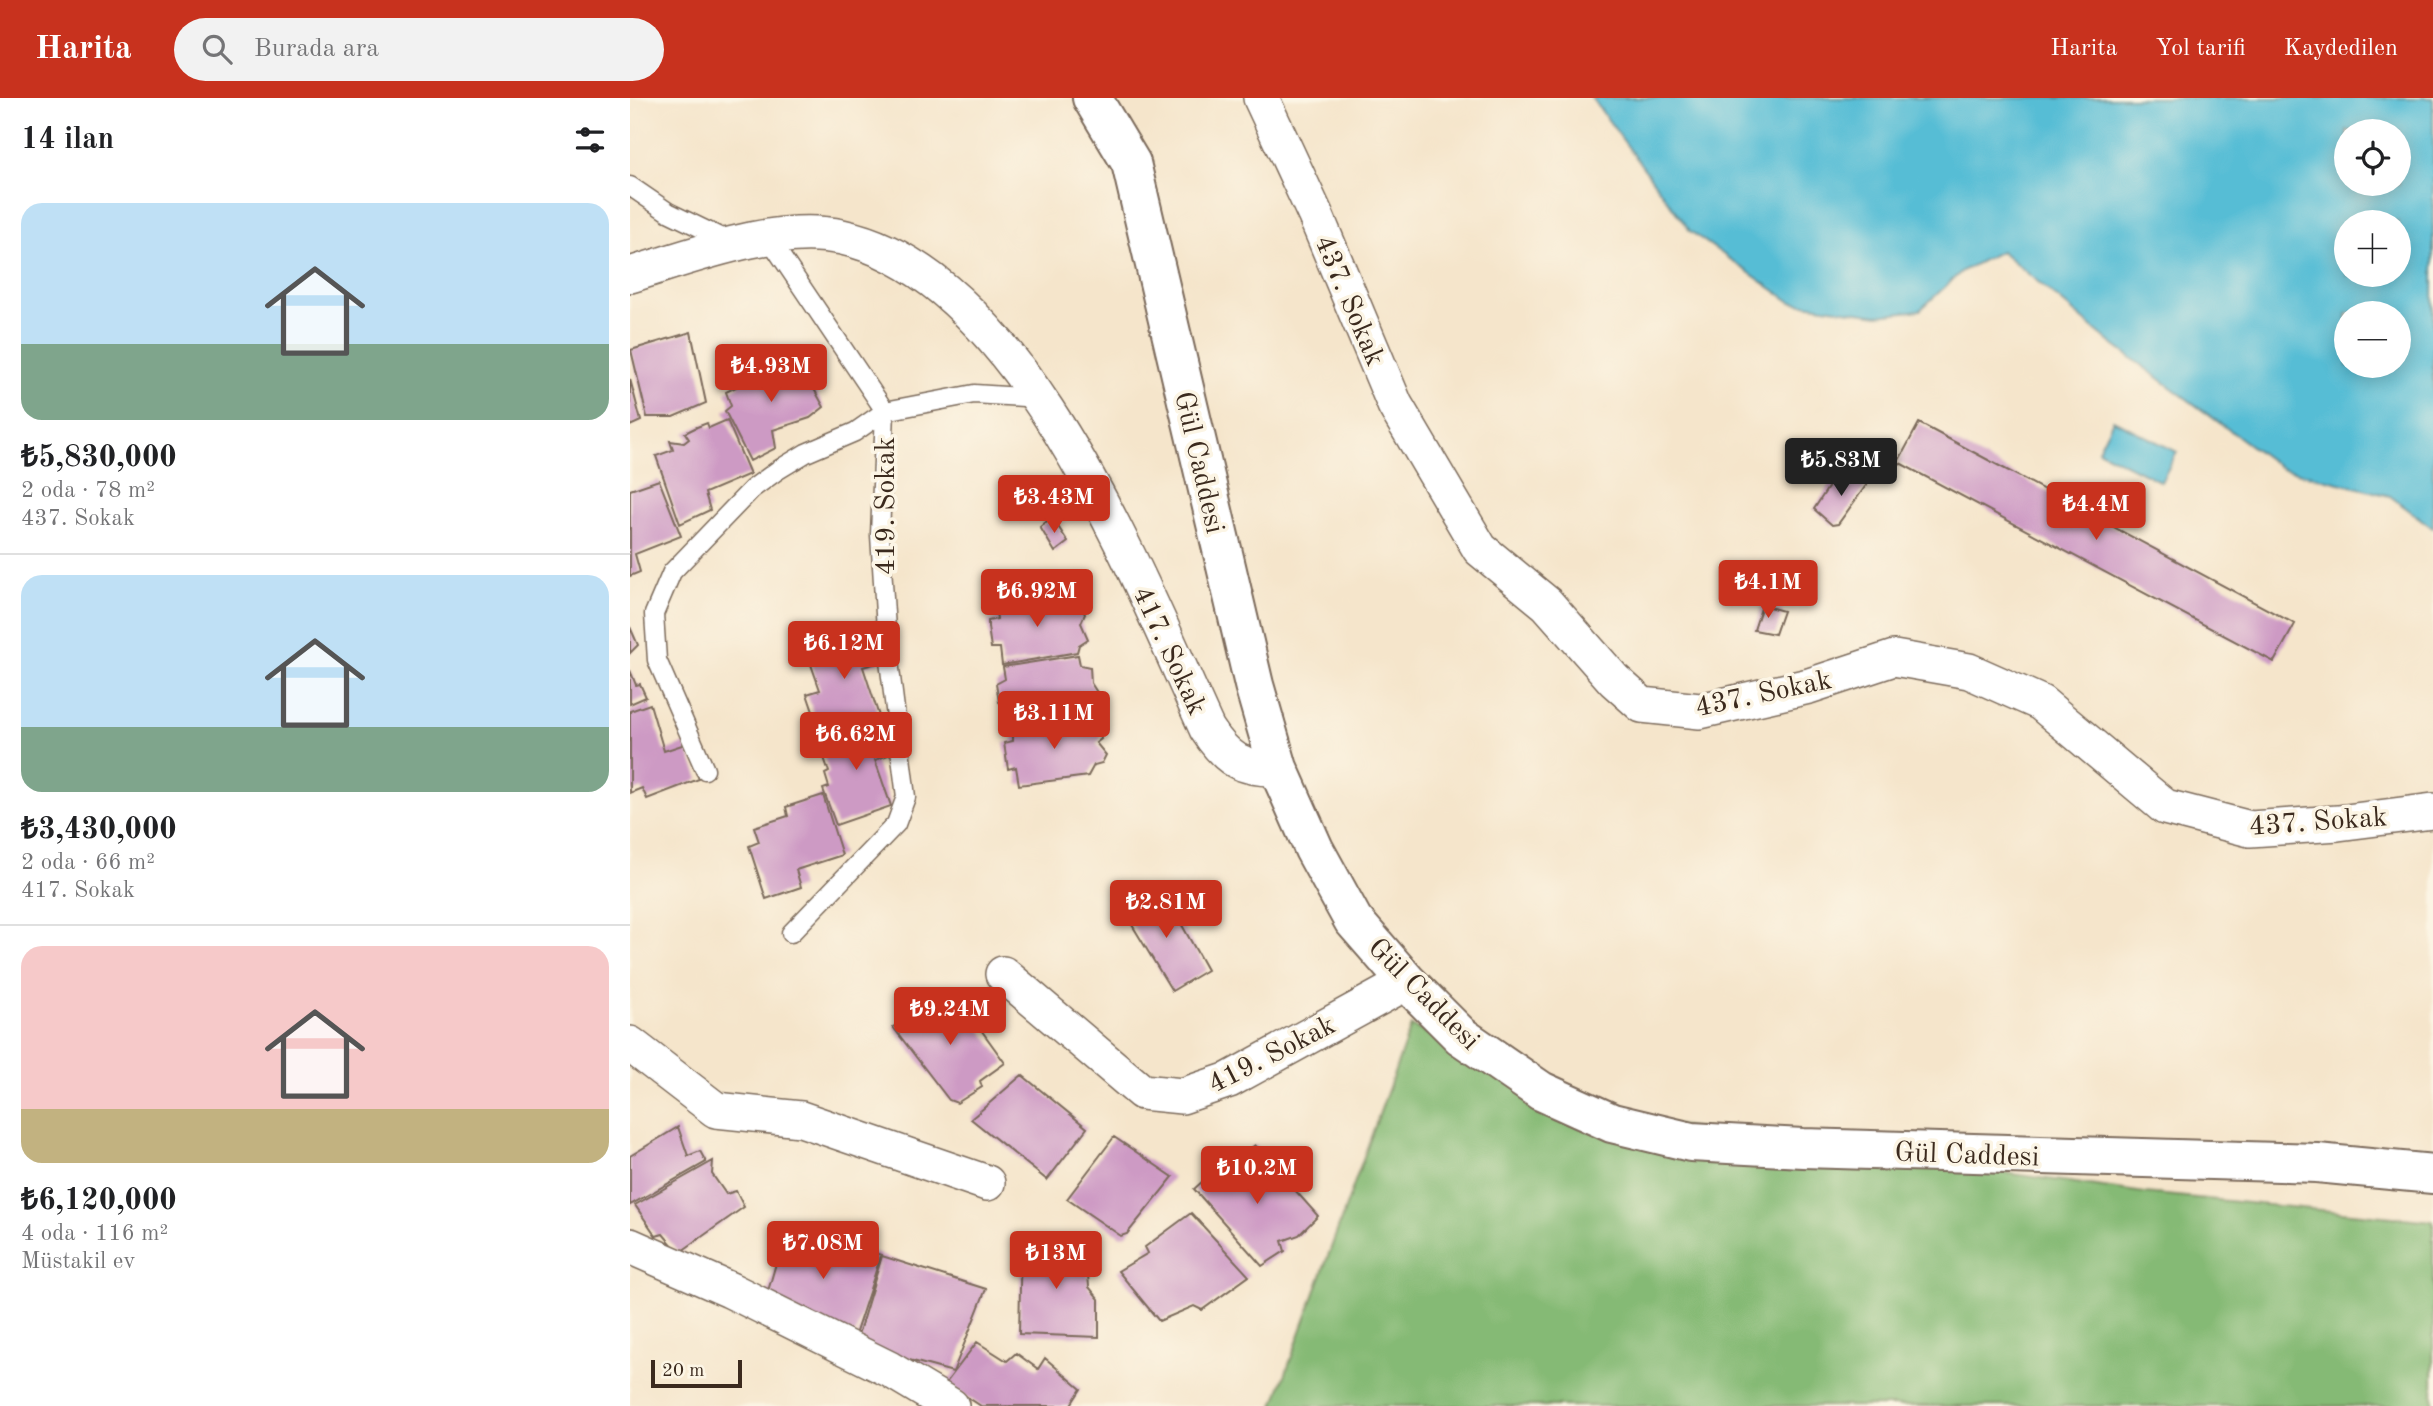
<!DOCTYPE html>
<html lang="tr">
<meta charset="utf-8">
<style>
:root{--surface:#fff;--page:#f2f2f2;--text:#202124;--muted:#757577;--line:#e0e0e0;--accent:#c8321e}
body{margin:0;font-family:"Old Standard TT",serif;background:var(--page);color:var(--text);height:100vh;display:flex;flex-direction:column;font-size:26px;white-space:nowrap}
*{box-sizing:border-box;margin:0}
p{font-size:23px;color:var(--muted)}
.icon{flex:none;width:38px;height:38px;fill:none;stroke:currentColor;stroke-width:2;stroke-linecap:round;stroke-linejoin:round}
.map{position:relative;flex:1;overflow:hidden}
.drawer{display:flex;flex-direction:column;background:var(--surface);width:630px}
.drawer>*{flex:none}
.tools{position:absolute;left:1704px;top:21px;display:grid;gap:14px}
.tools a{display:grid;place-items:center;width:77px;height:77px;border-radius:50%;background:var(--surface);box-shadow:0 4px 18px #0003;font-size:35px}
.scale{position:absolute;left:21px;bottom:18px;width:91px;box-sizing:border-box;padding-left:7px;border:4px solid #3b2a1e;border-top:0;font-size:19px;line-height:24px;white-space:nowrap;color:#3b2a1e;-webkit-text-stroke:5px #fcf5e5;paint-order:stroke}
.price{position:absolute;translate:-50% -60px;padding:0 16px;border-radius:7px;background:var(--accent);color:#fff;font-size:23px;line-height:46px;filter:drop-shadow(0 2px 4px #0008)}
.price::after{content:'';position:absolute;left:50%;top:42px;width:21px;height:16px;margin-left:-10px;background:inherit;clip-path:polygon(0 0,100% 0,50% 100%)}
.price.selected{background:#222;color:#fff}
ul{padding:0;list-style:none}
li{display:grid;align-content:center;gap:14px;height:371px;padding:0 21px}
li+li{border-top:2px solid var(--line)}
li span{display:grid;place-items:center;height:217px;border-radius:21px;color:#555}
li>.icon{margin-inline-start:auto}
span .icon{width:126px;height:126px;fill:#fffc;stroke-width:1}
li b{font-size:30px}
h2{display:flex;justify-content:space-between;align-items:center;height:84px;padding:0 21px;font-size:30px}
header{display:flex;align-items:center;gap:42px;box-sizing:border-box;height:98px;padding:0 35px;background:var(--accent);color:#fff}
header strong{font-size:33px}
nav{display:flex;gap:38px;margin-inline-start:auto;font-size:24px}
.search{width:490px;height:63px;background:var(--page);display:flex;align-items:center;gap:18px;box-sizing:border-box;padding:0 24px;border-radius:38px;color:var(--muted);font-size:26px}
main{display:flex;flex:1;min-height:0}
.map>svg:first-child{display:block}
</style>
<header>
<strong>Harita</strong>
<div class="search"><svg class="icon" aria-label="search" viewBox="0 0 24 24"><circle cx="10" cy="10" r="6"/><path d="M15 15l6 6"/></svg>Burada ara</div>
<nav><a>Harita</a><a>Yol tarifi</a><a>Kaydedilen</a></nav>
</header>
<main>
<section class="drawer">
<h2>14 ilan<svg class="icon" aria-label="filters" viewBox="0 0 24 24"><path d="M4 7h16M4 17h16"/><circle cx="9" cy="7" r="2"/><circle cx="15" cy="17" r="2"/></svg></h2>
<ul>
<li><span style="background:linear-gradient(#bfe0f5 65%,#7fa58c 0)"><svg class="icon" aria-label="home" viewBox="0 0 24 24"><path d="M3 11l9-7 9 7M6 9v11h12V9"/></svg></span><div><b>₺5,830,000</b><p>2 oda · 78 m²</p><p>437. Sokak</p></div></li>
<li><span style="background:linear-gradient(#bfe0f5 70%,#7fa58c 0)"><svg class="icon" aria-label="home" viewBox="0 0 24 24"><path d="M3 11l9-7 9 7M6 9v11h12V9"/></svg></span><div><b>₺3,430,000</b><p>2 oda · 66 m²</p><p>417. Sokak</p></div></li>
<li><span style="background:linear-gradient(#f6c9c9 75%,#c2b280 0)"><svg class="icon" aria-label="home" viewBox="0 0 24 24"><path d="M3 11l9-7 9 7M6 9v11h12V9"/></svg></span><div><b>₺6,120,000</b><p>4 oda · 116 m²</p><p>Müstakil ev</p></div></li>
</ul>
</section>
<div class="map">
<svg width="1803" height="1308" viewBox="0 0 1803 1308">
<rect width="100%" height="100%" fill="#fcf5e5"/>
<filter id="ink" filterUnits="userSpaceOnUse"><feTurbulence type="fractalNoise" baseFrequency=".0143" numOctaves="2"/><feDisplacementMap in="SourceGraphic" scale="14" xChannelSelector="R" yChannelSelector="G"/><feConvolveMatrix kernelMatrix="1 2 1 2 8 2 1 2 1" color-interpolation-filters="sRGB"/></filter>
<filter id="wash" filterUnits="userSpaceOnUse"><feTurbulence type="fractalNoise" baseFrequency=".00686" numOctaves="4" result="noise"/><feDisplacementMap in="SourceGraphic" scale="28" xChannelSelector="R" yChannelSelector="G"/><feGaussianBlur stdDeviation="1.57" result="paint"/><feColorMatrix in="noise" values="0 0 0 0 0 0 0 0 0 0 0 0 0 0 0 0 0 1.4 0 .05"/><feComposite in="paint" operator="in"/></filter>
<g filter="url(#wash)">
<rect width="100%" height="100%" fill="#f5e5cb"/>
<!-- forest -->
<path fill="#85ba75" stroke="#60724a" stroke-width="2" d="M781 928 982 1018 1515 1095 1803 1123V1308H644Z"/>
<!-- water -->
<path fill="#57bdd5" stroke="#49747a" stroke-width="2" fill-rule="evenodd" d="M962 0H1803V430L1760 398 1651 370 1481 245 1371 153 1332 173 1290 212 1248 217 1161 204 1060 133ZM1717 33H1769V86H1717ZM1717 124H1769V177H1717ZM1717 215H1769V268H1717Z
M1483 322 1547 354 1531 384 1468 352Z"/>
<g id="blocks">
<!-- building -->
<path fill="#cd9ac4" d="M61 234 76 305 43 319H17L1 252Z
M165 257 194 309 180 320 143 332 146 350 120 363 95 313 101 308 96 294 110 287 107 279 113 276 116 284 127 280V269Z
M0 281 11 323 0 328Z
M97 322 120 376 75 395 80 412 50 426 26 358 43 352 40 343 54 345 59 341 55 335 67 329 77 325 79 330Z
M1289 325 1665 526 1644 564 1268 364Z
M1224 370 1240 382 1208 426 1202 427 1184 411 1201 385 1211 390Z
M29 382 51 438 5 456 10 474 0 478V392Z
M422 419 438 444 425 454 410 429Z
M435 498 442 507 451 508 455 516 451 525 458 541 449 547 447 554 372 567 370 550H361L358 529V523L367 521 365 507Z
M1132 507 1153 513 1145 536 1124 532Z
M238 528 250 564 233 569 249 618 191 637 177 596 190 592 178 558 191 554 188 545Z
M0 529 8 547 0 555Z
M448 557 450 567 460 569 461 585 468 596 455 615 381 627 377 611 369 604 366 586 375 581 373 569Z
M0 572 6 587 10 586 16 599 0 606Z
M20 606 34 653 55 646 69 681 17 701 12 690 0 695V613Z
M456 620 459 628 469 630 471 641 466 645 476 657 472 665 464 667 458 678 389 687 386 669 378 671 374 645 383 643V629Z
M250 621 261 656 245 662 261 708 206 727 193 691 199 689 195 676 199 674 190 648 203 644 200 638Z
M193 697 212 757 166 772 171 789 136 801 119 748 129 744 124 729 158 718 156 709Z
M533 793 577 872 542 893 493 812Z
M323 893 375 965 350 983 352 989 327 1005 319 1002 263 929Z
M392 977 457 1030 417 1082 341 1021Z
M48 1029 58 1058 70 1053 76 1064 0 1107V1058Z
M484 1039 543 1079 497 1136 491 1138 437 1101Z
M625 1047 688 1118 669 1137 652 1143 655 1153 632 1168 564 1091 584 1073 595 1078 616 1062 617 1053Z
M83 1063 82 1076 96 1096 106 1093 114 1109 49 1155 33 1136 26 1138 5 1107Z
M561 1115 619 1178 572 1212 564 1208 529 1223 488 1173 518 1155 515 1149Z
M170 1133 251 1157 225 1237 134 1207 151 1148Z
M431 1140 436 1149 456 1152 459 1189 469 1201V1239L389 1236 391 1142Z
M252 1158 356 1191 323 1274 239 1251 228 1237Z
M347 1244 377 1263 386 1255 408 1271 415 1260 451 1291 440 1308H351L316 1285Z"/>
</g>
</g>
<g filter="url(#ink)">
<use href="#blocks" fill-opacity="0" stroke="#7c6b5b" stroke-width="2"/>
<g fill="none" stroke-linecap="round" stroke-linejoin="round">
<defs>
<path id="lane" d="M0 88 38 114 100 144
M138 139 255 313 250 437 257 547 276 699 266 726 161 835
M75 672 27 562 24 516 42 474 122 391 148 372 176 355 225 334 255 313 344 296 409 300"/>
<path id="street" d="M631 0 685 116 765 307 850 451 917 506 984 582 1012 607 1070 613 1179 588 1264 560 1339 573 1411 605 1535 709 1620 731 1708 725 1803 713
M0 177C62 158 147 125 212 139 392 177 508 481 577 631 597 662 612 671 648 670
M373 876 512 994 552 998 599 982 777 884
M0 946 86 1012 171 1021 357 1085
M0 1148 100 1192 259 1271 321 1308"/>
<path id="secondary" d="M462 0 501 65 624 587 648 670 684 751 723 822 777 884 831 938 911 993 982 1025 1061 1044 1173 1050 1687 1065 1803 1076"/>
</defs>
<!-- lane casing -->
<use href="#lane" stroke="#7c6b5b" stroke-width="21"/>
<!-- street casing -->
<use href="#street" stroke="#7c6b5b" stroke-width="38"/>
<!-- secondary casing -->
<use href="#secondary" stroke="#7c6b5b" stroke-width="42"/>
<!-- lane -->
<use href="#lane" stroke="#fff" stroke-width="18"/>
<!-- street -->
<use href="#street" stroke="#fff" stroke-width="35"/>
<!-- secondary -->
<use href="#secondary" stroke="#fff" stroke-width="38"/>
</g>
</g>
<g text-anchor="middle" stroke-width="7" stroke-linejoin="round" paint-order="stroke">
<!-- street labels -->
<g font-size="28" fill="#3b2a1e" stroke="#fcf5e5">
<text transform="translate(721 202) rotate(67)" y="10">437. Sokak</text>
<text transform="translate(571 364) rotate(77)" y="10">Gül Caddesi</text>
<text transform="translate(254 408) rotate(-90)" y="10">419. Sokak</text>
<text transform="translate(541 552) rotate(65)" y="10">417. Sokak</text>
<text transform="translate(1133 594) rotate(-12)" y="10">437. Sokak</text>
<text transform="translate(1688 722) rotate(-4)" y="10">437. Sokak</text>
<text transform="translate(795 895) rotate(45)" y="10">Gül Caddesi</text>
<text transform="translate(641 955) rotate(-27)" y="10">419. Sokak</text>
<text transform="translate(1337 1055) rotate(2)" y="10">Gül Caddesi</text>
</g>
</g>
</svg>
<div class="tools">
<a><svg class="icon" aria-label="locate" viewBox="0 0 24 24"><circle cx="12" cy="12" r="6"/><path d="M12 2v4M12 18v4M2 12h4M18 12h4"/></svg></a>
<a>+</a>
<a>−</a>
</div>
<div class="scale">20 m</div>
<b class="price" style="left:141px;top:306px">₺4.93M</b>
<b class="price selected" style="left:1211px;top:400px">₺5.83M</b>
<b class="price" style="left:424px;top:437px">₺3.43M</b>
<b class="price" style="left:1466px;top:444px">₺4.4M</b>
<b class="price" style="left:1138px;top:522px">₺4.1M</b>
<b class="price" style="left:407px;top:531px">₺6.92M</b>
<b class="price" style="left:214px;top:583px">₺6.12M</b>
<b class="price" style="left:424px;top:653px">₺3.11M</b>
<b class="price" style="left:226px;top:674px">₺6.62M</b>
<b class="price" style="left:536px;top:842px">₺2.81M</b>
<b class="price" style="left:320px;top:949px">₺9.24M</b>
<b class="price" style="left:627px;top:1108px">₺10.2M</b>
<b class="price" style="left:193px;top:1183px">₺7.08M</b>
<b class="price" style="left:426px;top:1193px">₺13M</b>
</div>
</main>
